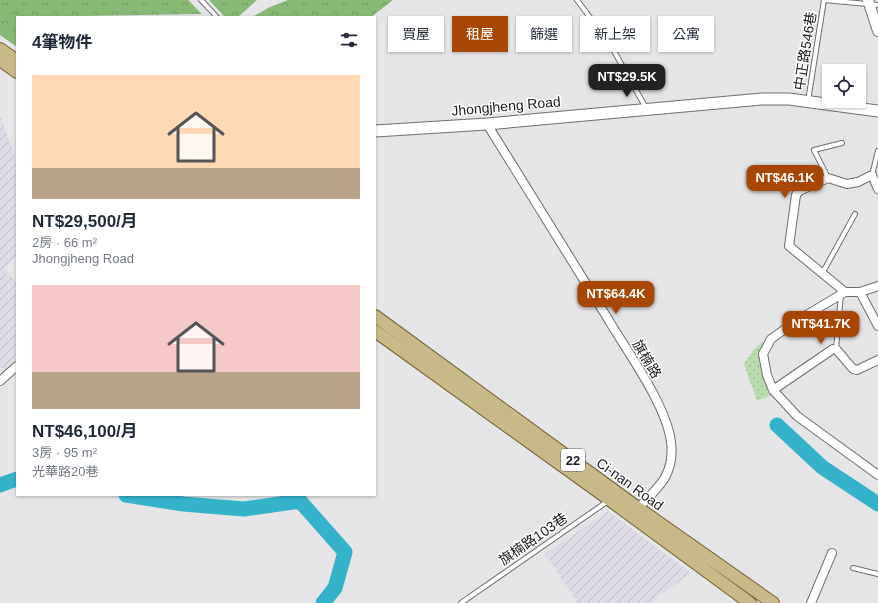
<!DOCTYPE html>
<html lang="zh-TW">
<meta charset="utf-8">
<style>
:root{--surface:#fff;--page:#f2f2f3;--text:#1f2937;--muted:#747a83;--accent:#a84703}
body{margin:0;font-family:Arial,"Noto Sans TC",sans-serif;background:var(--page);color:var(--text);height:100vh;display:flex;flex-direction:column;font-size:15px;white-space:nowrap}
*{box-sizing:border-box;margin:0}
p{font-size:13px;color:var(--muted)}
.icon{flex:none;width:22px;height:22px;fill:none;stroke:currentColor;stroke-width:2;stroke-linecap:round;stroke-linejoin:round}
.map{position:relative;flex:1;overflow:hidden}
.sheet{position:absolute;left:16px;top:16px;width:360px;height:480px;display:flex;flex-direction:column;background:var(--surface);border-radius:0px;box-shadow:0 1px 3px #0004}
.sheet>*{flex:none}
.top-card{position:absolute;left:388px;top:16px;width:380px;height:36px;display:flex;gap:8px}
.buttons{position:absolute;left:822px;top:64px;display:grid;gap:8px}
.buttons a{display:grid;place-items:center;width:44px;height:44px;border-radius:0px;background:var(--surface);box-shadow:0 1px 3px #0004;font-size:20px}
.price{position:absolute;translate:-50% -34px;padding:0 9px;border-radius:8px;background:var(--accent);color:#fff;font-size:13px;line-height:26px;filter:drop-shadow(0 1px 2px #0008)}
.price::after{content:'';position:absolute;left:50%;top:24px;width:12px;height:9px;margin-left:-6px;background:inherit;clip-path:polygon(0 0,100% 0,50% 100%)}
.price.active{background:#222;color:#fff}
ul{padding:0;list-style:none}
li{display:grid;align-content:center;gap:8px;height:212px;padding:0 16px}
li span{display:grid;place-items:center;height:124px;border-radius:0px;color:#555}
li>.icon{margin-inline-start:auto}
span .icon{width:72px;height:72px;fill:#fffc;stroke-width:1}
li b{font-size:17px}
h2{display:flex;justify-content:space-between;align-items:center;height:48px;padding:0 16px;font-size:17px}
.tag{padding:0 14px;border-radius:0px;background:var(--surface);box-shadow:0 1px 3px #0004;font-size:14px;line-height:36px}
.tag.active{background:var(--accent);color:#fff}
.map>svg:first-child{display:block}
</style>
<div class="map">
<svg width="878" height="603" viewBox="0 0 878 603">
<defs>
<pattern id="industrial-furrows" width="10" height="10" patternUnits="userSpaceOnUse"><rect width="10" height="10" fill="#dfdce7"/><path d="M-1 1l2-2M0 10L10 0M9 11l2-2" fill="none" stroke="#bfbcc6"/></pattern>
<pattern id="forest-crowns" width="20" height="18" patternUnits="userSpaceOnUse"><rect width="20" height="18" fill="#86b973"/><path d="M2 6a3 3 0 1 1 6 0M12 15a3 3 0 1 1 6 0" fill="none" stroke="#739e63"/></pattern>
<pattern id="park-dots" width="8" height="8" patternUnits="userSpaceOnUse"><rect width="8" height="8" fill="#b8dcac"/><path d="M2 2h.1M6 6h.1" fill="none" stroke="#9ebc93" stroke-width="1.8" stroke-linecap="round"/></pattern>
</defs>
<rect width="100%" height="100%" fill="#e5e5e8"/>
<!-- industrial -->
<path fill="url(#industrial-furrows)" d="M0 115 17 163V256L3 269 17 283V358L6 369 0 368Z
M608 511 691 573 650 603H577L545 554Z"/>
<!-- forest -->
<path fill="url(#forest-crowns)" d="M0 0H188L202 14 17 17V47L0 35Z
M209 0H257L238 17H225Z
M288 0H393L371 17H252L270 7Z"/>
<!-- park -->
<path fill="url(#park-dots)" d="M767 339 762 352 774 394 757 401 744 364 755 348Z"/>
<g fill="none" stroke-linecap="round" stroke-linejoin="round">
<!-- river -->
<path stroke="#33b2c9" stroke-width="15" d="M777 425 822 467 878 504
M0 485 17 479
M126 495 183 504 244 509 300 501 345 552 335 588 323 603"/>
<defs>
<path id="service" d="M201 0 217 17
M577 0 610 44 646 108
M808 101 824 0 878 5
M872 175 878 151
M828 178 814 150 842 143
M823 272 855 214
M836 349 841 295
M853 568 878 574
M461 603 608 501"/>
<path id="minor" d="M487 124C527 189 567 254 608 319 628 353 666 404 671 442 675 474 659 487 638 508
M878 286 860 292H845L795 322 771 339 763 354 767 375 773 390 797 416 878 475
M845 292 789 246 796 195 799 191 828 178 847 184 858 182 872 175 878 189
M860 292 878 326
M0 381 17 366
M773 390 833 349H836L853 369 857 370 878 360
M811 603 832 553"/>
<path id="tertiary" d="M868 0 878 31"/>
<path id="secondary" d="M375 131 487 124 762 99H789L878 111"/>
<path id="primary" d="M0 49 17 61
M0 60 17 72
M375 316 638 508 773 603
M375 331 599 492 750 603"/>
</defs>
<!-- service casing -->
<use href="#service" stroke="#6e6d70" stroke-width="6"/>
<!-- minor casing -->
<use href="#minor" stroke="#6e6d70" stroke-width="10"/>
<!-- tertiary casing -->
<use href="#tertiary" stroke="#6e6d70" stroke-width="12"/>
<!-- secondary casing -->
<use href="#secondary" stroke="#6e6d70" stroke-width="13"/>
<!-- primary casing -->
<use href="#primary" stroke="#75622f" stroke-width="14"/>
<!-- service -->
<use href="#service" stroke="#fff" stroke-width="4"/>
<!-- minor -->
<use href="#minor" stroke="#fff" stroke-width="8"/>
<!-- tertiary -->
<use href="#tertiary" stroke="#fff" stroke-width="10"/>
<!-- secondary -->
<use href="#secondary" stroke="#fff" stroke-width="11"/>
<!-- primary -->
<use href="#primary" stroke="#c9b888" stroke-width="12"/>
</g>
<g text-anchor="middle" stroke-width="3" stroke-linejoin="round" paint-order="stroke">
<!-- shield labels -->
<rect fill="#fff" stroke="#5f5f60" stroke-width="1" x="561" y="449" width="24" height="22" rx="3"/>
<g font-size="13" font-weight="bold" fill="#1b1a1c">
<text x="573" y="465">22</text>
</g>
<!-- street labels -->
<g font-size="14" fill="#1b1a1c" stroke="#fff">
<text transform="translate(805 51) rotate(-81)" y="5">中正路546巷</text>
<text transform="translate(506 106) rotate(-5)" y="5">Jhongjheng Road</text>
<text transform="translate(647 359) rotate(59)" y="5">旗楠路</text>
<text transform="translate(630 484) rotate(36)" y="5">Ci-nan Road</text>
<text transform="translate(533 539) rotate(-35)" y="5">旗楠路103巷</text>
</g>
</g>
</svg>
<div class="buttons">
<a><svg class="icon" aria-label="locate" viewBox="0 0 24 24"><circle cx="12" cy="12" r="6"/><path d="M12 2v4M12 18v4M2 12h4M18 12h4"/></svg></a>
</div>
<b class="price active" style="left:627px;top:98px">NT$29.5K</b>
<b class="price" style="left:785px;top:199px">NT$46.1K</b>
<b class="price" style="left:616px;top:315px">NT$64.4K</b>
<b class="price" style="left:821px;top:345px">NT$41.7K</b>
<div class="top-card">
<a class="tag">買屋</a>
<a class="tag active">租屋</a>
<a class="tag">篩選</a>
<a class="tag">新上架</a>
<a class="tag">公寓</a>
</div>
<section class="sheet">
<h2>4筆物件<svg class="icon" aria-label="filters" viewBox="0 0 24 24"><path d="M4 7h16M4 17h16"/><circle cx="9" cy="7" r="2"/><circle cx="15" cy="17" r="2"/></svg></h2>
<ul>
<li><span style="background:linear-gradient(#ffd9b3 75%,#b9a48a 0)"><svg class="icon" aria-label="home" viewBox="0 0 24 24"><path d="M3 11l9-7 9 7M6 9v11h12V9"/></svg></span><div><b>NT$29,500/月</b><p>2房 · 66 m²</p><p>Jhongjheng Road</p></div></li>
<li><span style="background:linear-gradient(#f6c9c9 70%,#b9a48a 0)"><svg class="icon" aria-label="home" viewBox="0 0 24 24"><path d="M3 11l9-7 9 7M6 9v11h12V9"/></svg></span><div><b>NT$46,100/月</b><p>3房 · 95 m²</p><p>光華路20巷</p></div></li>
</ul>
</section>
</div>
